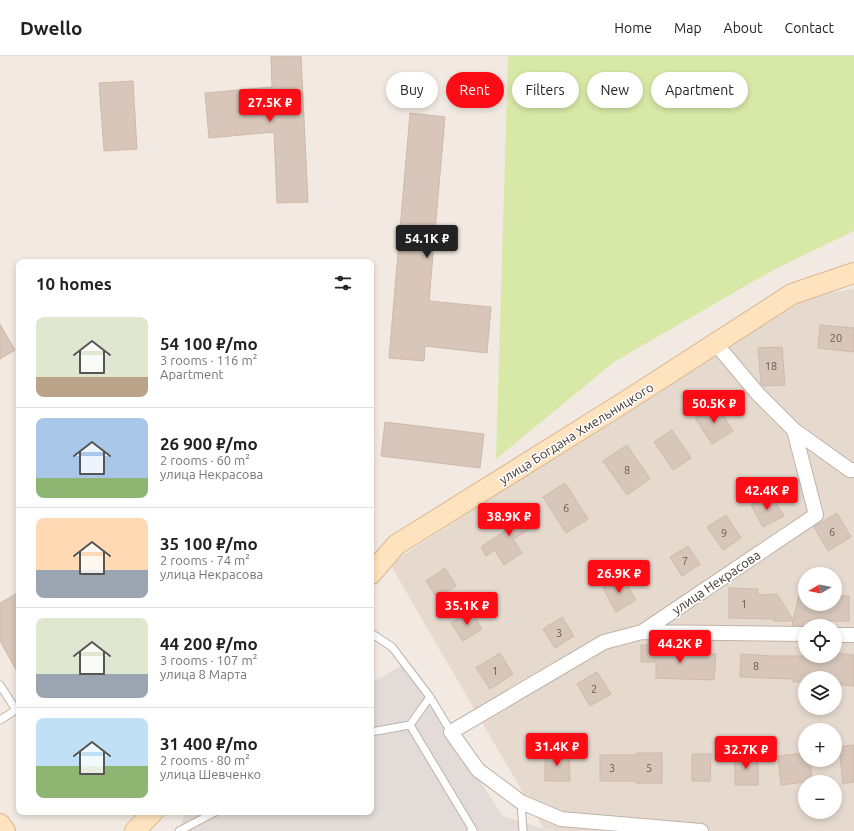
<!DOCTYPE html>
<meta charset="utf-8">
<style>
:root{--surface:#fff;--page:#f6f6f6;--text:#222;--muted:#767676;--line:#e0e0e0;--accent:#ff0b16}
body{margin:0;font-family:Ubuntu,sans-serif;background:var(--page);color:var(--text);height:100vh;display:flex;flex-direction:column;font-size:15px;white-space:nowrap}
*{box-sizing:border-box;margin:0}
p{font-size:13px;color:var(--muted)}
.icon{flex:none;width:22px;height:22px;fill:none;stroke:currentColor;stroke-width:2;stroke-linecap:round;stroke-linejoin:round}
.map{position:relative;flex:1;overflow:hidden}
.side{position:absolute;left:16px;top:203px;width:358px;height:556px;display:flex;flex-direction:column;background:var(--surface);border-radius:8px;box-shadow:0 2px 6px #0003}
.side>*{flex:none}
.guide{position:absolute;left:386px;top:16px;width:380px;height:36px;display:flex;gap:8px}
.needle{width:26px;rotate:260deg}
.tools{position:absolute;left:798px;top:511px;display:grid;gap:8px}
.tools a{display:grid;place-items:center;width:44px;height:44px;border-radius:50%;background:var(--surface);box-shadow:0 2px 6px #0003;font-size:20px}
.price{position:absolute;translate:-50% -34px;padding:0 9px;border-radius:4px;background:var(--accent);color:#fff;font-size:13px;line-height:26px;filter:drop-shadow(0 1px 2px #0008)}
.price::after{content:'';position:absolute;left:50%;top:24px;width:12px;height:9px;margin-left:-6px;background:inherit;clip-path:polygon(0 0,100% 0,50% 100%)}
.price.current{background:#222;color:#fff}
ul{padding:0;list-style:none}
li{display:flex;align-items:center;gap:12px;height:100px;padding:0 20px}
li+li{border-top:1px solid var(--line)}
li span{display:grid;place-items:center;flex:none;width:112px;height:80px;border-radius:8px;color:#555}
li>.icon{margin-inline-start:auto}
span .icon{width:48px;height:48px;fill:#fffc;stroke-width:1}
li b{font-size:17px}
h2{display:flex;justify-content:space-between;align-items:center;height:48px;padding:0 20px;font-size:17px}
.pill{padding:0 14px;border-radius:18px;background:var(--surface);box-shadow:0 2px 6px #0003;font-size:14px;line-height:36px}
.pill.current{background:var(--accent);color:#fff}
header{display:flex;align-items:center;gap:24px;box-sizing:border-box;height:56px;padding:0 20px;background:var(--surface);border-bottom:1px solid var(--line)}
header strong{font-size:19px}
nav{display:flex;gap:22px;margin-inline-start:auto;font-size:14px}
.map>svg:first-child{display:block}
</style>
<header>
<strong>Dwello</strong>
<nav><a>Home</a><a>Map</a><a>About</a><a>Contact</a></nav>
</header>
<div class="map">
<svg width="854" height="775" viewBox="0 0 854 775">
<rect width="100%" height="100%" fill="#f2eae2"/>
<!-- residential -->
<path fill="#e6dacf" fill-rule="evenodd" d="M854 233V775H563L544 773 390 508 796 242ZM805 518H835V548H805ZM805 570H835V600H805ZM805 622H835V652H805ZM805 674H835V704H805ZM805 726H835V756H805Z"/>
<!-- industrial -->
<path fill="#e3dbd7" d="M403 609 503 760 544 773 563 775H178L186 756H371V627Z"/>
<!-- green -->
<path fill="#d8e9a7" d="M508 0H854V175L775 213 614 306 496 403Z"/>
<!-- building -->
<path fill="#d7c6b9" stroke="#cfb9aa" d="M271 0H301L308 146 277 147 274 76 209 82 205 37 272 31Z
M133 25 137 93 104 95 99 27Z
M410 57 445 61 429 245 491 251 487 297 425 290 424 305 389 302Z
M0 268 15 294 0 303Z
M820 269 854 272V296L818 292Z
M782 291 785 329 763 330 761 328 758 292Z
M716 348 733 375 712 388 695 362Z
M385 366 484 378 480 412 381 400Z
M672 374 691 402 673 414 654 386Z
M627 389 650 423 627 439 603 405Z
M565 427 588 463 566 477 543 441Z
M771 438 784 460 763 471 751 449Z
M523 451 534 471 513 483 522 497 504 509 495 494 486 500 481 491 505 475 500 465Z
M837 457 851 481 828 495 814 471Z
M726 459 741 482 723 494 707 471Z
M688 490 700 508 682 520 670 501Z
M445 512 456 530 437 542 426 525Z
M622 520 636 544 616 556 603 532Z
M729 532 758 533V539L777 538 793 564 800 536 805 537V554L807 552 805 548H835V540H849V565H819V570H807L792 569 793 565H774V563L729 562Z
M19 536V619L0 585V547Z
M471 555 482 573 463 585 451 567Z
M562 561 574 580 555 592 543 573Z
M641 589H662V597L716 598 714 624 656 622V606H641Z
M500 597 513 618 490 633 476 612Z
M835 597 854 599V630L835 628V622H805V626H793V623L740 621 741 598 772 600H835Z
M597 616 611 638 590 650 577 628Z
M854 689V726L843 728 839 691Z
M545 696H569L570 725H545Z
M637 697H662V727H636V725H600V699H637Z
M805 697V704H810L812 725 781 729 778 700Z
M692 698H711L710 725H692Z
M735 700H758V729H735Z"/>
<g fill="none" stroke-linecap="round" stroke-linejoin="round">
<defs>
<path id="lane" d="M371 577 392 591 430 641 410 669 473 774 471 775
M0 629 16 654 0 664
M430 641 451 676
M371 676 410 669
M521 746 523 775
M179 775 215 756"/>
<path id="street" d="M716 288 758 338 794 374 850 414H854
M642 576 805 578
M835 579H854
M701 775 561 763 521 746 478 714 451 676 604 586 642 576 816 459 794 374"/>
<path id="secondary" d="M371 518 396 489 623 347 792 238 854 217
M0 768 5 775
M135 775 153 756"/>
</defs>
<!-- lane casing -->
<use href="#lane" stroke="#c0b2a7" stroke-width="9"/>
<!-- street casing -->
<use href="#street" stroke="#c0b2a7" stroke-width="16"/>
<!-- secondary casing -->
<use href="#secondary" stroke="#d8b790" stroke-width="22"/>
<!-- lane -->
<use href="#lane" stroke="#fff" stroke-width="7"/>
<!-- street -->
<use href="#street" stroke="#fff" stroke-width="14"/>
<!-- secondary -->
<use href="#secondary" stroke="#ffe3be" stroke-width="20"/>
</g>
<g text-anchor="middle" stroke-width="3" stroke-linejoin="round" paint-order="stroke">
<!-- number labels -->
<g font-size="11" fill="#685c54">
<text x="836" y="286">20</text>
<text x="771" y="314">18</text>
<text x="627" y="418">8</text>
<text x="566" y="456">6</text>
<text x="832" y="480">6</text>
<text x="724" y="481">9</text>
<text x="685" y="509">7</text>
<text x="744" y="552">1</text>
<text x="559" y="581">3</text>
<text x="756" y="614">8</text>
<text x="495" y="619">1</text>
<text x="594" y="637">2</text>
<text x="612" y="716">3</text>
<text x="649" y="716">5</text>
</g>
<!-- street labels -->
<g font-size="13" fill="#433932" stroke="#fff">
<text transform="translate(576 377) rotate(-32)" y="5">улица Богдана Хмельницкого</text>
<text transform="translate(716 526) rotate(-34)" y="5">улица Некрасова</text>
</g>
</g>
</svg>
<div class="tools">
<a><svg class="needle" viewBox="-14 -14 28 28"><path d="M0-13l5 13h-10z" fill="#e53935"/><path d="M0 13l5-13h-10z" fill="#767676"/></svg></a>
<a><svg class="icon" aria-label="locate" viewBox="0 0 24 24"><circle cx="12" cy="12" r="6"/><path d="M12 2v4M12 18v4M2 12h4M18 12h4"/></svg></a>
<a><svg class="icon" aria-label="layers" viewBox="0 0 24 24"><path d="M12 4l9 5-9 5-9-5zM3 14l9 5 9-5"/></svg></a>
<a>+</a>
<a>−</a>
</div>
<b class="price" style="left:270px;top:67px">27.5K ₽</b>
<b class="price current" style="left:427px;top:203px">54.1K ₽</b>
<b class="price" style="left:714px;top:368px">50.5K ₽</b>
<b class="price" style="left:767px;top:455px">42.4K ₽</b>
<b class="price" style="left:509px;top:481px">38.9K ₽</b>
<b class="price" style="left:619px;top:538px">26.9K ₽</b>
<b class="price" style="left:467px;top:570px">35.1K ₽</b>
<b class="price" style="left:680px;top:608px">44.2K ₽</b>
<b class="price" style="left:557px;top:711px">31.4K ₽</b>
<b class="price" style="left:746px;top:714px">32.7K ₽</b>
<div class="guide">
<a class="pill">Buy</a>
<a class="pill current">Rent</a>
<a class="pill">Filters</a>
<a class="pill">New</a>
<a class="pill">Apartment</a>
</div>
<section class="side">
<h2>10 homes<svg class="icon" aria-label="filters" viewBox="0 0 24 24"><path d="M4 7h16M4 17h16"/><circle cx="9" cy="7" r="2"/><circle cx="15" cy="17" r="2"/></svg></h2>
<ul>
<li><span style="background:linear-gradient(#dfe7d0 75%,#b9a48a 0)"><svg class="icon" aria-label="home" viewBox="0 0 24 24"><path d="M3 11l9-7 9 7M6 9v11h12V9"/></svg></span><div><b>54 100 ₽/mo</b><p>3 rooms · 116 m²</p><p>Apartment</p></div></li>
<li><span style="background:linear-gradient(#a9c7e8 75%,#8fb573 0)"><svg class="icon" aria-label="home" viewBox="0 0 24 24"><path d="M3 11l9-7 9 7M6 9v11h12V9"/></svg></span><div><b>26 900 ₽/mo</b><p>2 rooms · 60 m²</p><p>улица Некрасова</p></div></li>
<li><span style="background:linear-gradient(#ffd9b3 65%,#9aa5b1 0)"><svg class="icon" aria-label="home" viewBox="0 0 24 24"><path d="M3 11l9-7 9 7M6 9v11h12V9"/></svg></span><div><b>35 100 ₽/mo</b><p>2 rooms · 74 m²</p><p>улица Некрасова</p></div></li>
<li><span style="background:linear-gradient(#dfe7d0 70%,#9aa5b1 0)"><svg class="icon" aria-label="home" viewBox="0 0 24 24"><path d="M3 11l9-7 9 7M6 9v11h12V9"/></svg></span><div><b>44 200 ₽/mo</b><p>3 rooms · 107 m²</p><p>улица 8 Марта</p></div></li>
<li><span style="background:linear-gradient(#bfe0f5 60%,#8fb573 0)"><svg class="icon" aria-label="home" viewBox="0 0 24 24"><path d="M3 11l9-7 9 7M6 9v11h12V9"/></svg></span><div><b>31 400 ₽/mo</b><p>2 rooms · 80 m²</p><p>улица Шевченко</p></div></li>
</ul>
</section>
</div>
